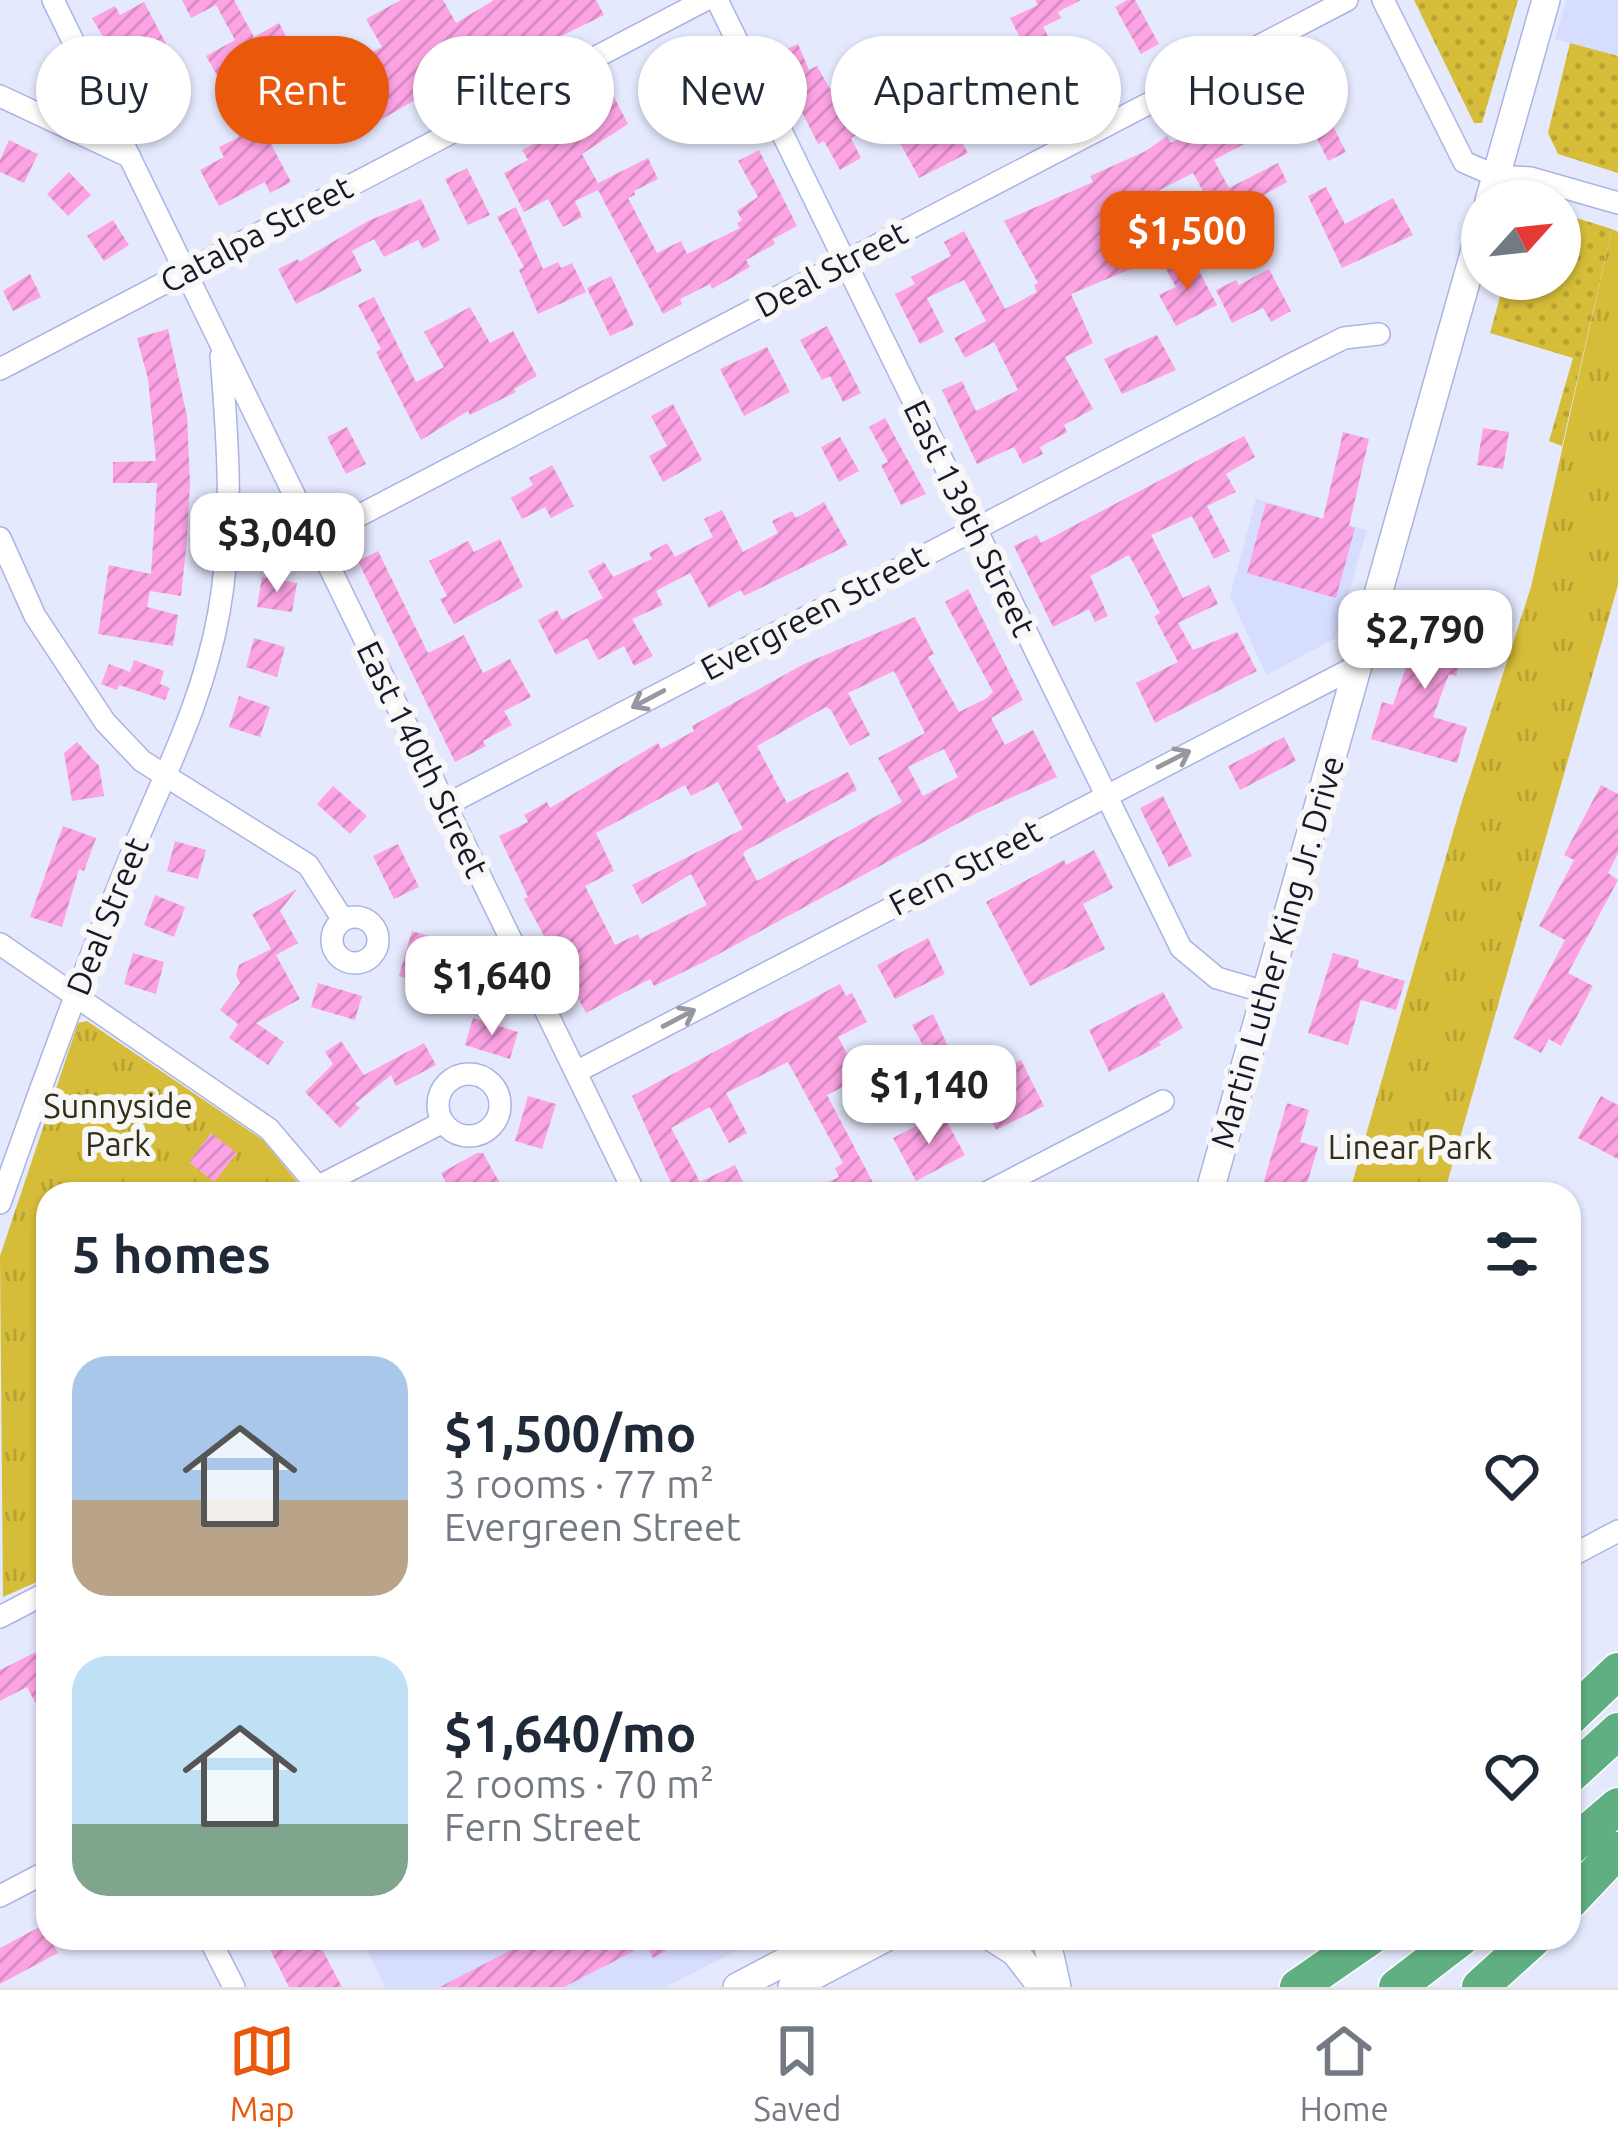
<!DOCTYPE html>
<meta charset="utf-8">
<style>
:root{--surface:#fff;--page:#f6f6f7;--text:#1f2937;--muted:#747a83;--line:#e0e1e3;--accent:#ea580c}
body{margin:0;font-family:Ubuntu,sans-serif;background:var(--page);color:var(--text);height:100vh;display:flex;flex-direction:column;font-size:45px;white-space:nowrap}
*{box-sizing:border-box;margin:0}
p{font-size:39px;color:var(--muted)}
.icon{flex:none;width:66px;height:66px;fill:none;stroke:currentColor;stroke-width:2;stroke-linecap:round;stroke-linejoin:round}
.map{position:relative;flex:1;overflow:hidden}
.drawer{position:absolute;left:36px;top:1182px;width:1545px;height:768px;display:flex;flex-direction:column;background:var(--surface);border-radius:36px;box-shadow:0 3px 9px #0004}
.drawer>*{flex:none}
.guide{position:absolute;left:36px;top:36px;width:1548px;height:108px;display:flex;gap:24px}
.needle{width:78px;rotate:63deg}
.fabs{position:absolute;left:1461px;top:180px;display:grid;gap:24px}
.fabs a{display:grid;place-items:center;width:120px;height:120px;border-radius:50%;background:var(--surface);box-shadow:0 3px 9px #0004;font-size:60px}
.price{position:absolute;translate:-50% -102px;padding:0 27px;border-radius:24px;background:#fff;color:#222;font-size:39px;line-height:78px;filter:drop-shadow(0 3px 6px #0008)}
.price::after{content:'';position:absolute;left:50%;top:72px;width:36px;height:27px;margin-left:-18px;background:inherit;clip-path:polygon(0 0,100% 0,50% 100%)}
.price.current{background:var(--accent);color:#fff}
ul{padding:0;list-style:none}
li{display:flex;align-items:center;gap:36px;height:300px;padding:0 36px}
li span{display:grid;place-items:center;flex:none;width:336px;height:240px;border-radius:36px;color:#555}
li>.icon{margin-inline-start:auto}
span .icon{width:144px;height:144px;fill:#fffc;stroke-width:1}
li b{font-size:51px}
h2{display:flex;justify-content:space-between;align-items:center;height:144px;padding:0 36px;font-size:51px}
.chip{padding:0 42px;border-radius:54px;background:var(--surface);box-shadow:0 3px 9px #0004;font-size:42px;line-height:108px}
.chip.current{background:var(--accent);color:#fff}
.tabs{display:flex;justify-content:space-around;align-items:center;height:168px;border-top:3px solid var(--line);background:var(--surface);font-size:33px;color:var(--muted)}
.tabs a{display:grid;justify-items:center;gap:6px}
.tabs .current{color:var(--accent)}
.map>svg:first-child{display:block}
</style>
<div class="map">
<svg width="1618" height="1987" viewBox="0 0 1618 1987">
<defs>
<pattern id="grass-dots" width="8" height="8" patternUnits="userSpaceOnUse" patternTransform="scale(3)"><rect width="8" height="8" fill="#d6bd39"/><path d="M2 2h.1M6 6h.1" fill="none" stroke="#b7a232" stroke-width="1.8" stroke-linecap="round"/></pattern>
<pattern id="park-tufts" width="24" height="20" patternUnits="userSpaceOnUse" patternTransform="scale(3)"><rect width="24" height="20" fill="#d6bd39"/><path d="M3 7l-1-3M5 7V3M7 7l1-3M15 17l-1-3M17 17v-4M19 17l1-3" fill="none" stroke="#b7a232"/></pattern>
<pattern id="building-hatch" width="6" height="6" patternUnits="userSpaceOnUse" patternTransform="scale(3)"><rect width="6" height="6" fill="#fda3e4"/><path d="M-1 1l2-2M0 6l6-6M5 7l2-2" fill="none" stroke="#d88cc4"/></pattern>
</defs>
<rect width="100%" height="100%" fill="#e5e9fd"/>
<!-- built -->
<path fill="#d7ddff" d="M1566 0H1618V56L1555 39Z
M1256 499 1367 530 1336 638 1266 675 1230 596Z
M361 1938H762L665 1987H385Z"/>
<!-- grass -->
<path fill="url(#grass-dots)" d="M1414 0H1518L1482 123H1474Z
M1570 43 1618 56V173L1558 154 1548 133Z
M1560 213 1612 229 1562 446 1549 441 1573 358 1490 333 1505 279H1560Z"/>
<!-- park -->
<path fill="url(#park-tufts)" d="M1612 229 1618 232V585L1444 1194H1349L1460 808 1531 587Z
M87 1021 263 1140 307 1194H48V1577L3 1597 0 1256 78 1023Z"/>
<!-- building -->
<path fill="url(#building-hatch)" fill-rule="evenodd" d="M182 0H234L254 37 279 23 296 55 339 36 351 62 382 47 366 19 401 0H443L456 23 494 0H596L604 15 486 73 484 69 438 96 434 89 339 144 305 79 280 92 277 87 249 102 291 182 270 193 265 182 219 206 200 170 224 157 219 147 239 137 217 96 226 91 206 56 235 40 216 5 191 18Z
M1035 0H1081L1058 12 1061 18 1043 27 1060 58 1092 42 1107 73 1053 102 1010 18 1038 5Z
M1127 0H1135L1159 44 1141 54 1115 7Z
M144 2 190 89 148 114 92 18 115 6 120 15Z
M798 44 809 70 817 66 838 103 864 89 881 122 851 138 861 158 840 170 824 141 818 144 787 82 790 80 778 53Z
M1303 62 1328 108 1325 110 1346 152 1328 161 1310 124 1281 140 1254 89Z
M915 68 939 117 946 114 968 153 919 178 893 130 917 118 896 77Z
M610 89 628 124 582 154 598 183 648 158 658 179 634 191 635 195 628 198 657 253 681 241 687 254 740 228 737 223 742 220 737 211 758 197 738 161 759 150 797 226 773 239 775 244 746 260 750 267 712 289 710 284 680 299 682 304 663 314 598 190 575 201 582 217 563 227 548 199 524 212 504 173 528 160 522 150 547 137 540 123 560 112 563 118Z
M1223 107 1244 144 1214 160 1229 188 1278 163 1287 182 1219 220 1193 173 1158 191 1166 208 1146 217 1141 208 1108 225 1131 269 1071 294 1093 343 1065 357 1093 409 1064 425 1067 432 1040 447 1043 454 1023 464 1014 447 977 464 942 390 962 381 976 411 1018 390 994 342 965 358 954 338 986 321 964 280 927 298 944 332 920 344 895 294 915 284 911 277 951 256 944 242 964 231 1005 309 1037 292 1034 285 1038 283 1004 221 1093 182 1090 176 1146 151 1167 136 1171 143 1200 128 1197 121Z
M9 140 38 154 24 183 0 172V160Z
M467 168 490 215 468 225 445 179Z
M69 172 91 195 68 216 47 194Z
M1326 187 1345 224 1393 198 1413 235 1342 268 1308 196Z
M421 199 440 240 423 249 418 240 384 257 374 239 352 251 362 271 296 304 278 269 298 259 299 262 368 221Z
M516 207 543 269 558 262 561 268 572 263 586 292 538 314 519 270 524 267 497 217Z
M113 220 129 245 104 261 87 236Z
M1191 256 1217 305 1176 326 1159 295 1176 287 1166 269Z
M1269 269 1291 311 1271 322 1263 308 1232 323 1216 290 1236 280 1239 285Z
M30 274 41 297 13 311 3 291Z
M611 276 634 325 610 336 587 288Z
M374 297 416 382 444 367 424 332 470 307 490 343 513 331 537 376 514 389 516 392 470 415 468 411 421 440 376 352 381 349 358 305Z
M827 326 861 393 843 402 830 376 822 380 800 340Z
M168 329 187 416 190 482 187 539 181 596 150 591 147 607 178 615 173 646 98 634 109 565 151 574 157 483H113V462L156 461 148 379 137 338Z
M1157 335 1176 370 1122 394 1104 359Z
M767 347 790 392 744 416 720 369Z
M673 404 702 460 663 482 649 456 667 446 651 416Z
M885 418 926 494 901 505 881 465 888 462 869 427Z
M347 427 366 464 346 474 327 437Z
M1483 428 1509 432 1503 469 1477 465Z
M1343 432 1369 439 1349 526 1355 528 1336 598 1247 573 1266 503 1323 519Z
M1244 436 1255 457 1226 474 1236 492 1207 506 1230 551 1214 559 1192 516 1151 535 1183 598 1209 585 1218 604 1178 623 1193 650 1237 632 1257 671 1155 723 1136 683 1178 662 1154 616 1160 613 1129 555 1090 576 1108 616 1095 622 1089 609 1053 627 1014 546 1037 535 1041 543Z
M840 437 859 471 839 482 821 447Z
M552 465 574 506 551 518 545 507 522 519 511 498 533 485 529 478Z
M824 502 848 545 744 596 741 590 709 608 690 573 656 591 663 605 632 619 653 656 634 666 624 646 598 660 587 638 556 655 538 620 557 610 562 620 603 598 588 571 604 562 613 577 652 559 649 553 667 543 675 557 713 537 704 519 722 510 743 552 778 533 772 521 792 511 796 518Z
M500 539 523 587 454 624 440 599 447 596 429 561 468 541 474 552Z
M378 551 428 653 464 635 483 673 510 659 531 697 504 711 512 725 483 741 486 746 455 762 358 561Z
M262 577 297 583 292 612 257 607Z
M968 589 1023 700 991 718 1005 745 1033 730 1057 777 977 813 704 962 654 986 650 979 586 1013 524 899 528 897 499 836 528 822 524 815 547 802 550 808 658 743 661 749 694 731 692 726 804 664 915 617 934 654 928 657 959 712 987 698 993 692 945 602ZM894 671 925 733 878 758 902 802 757 881 743 854 745 851 857 790 848 772 787 803 757 746 826 707 831 710 850 746 870 735 848 693ZM944 749 958 777 923 796 908 767ZM718 782 743 829 632 885 642 904 691 874 707 905 640 939 638 934 615 945 585 886 614 871 596 833 685 785 691 796Z
M1421 606 1463 616 1454 653 1462 656 1456 676 1449 674 1433 717 1467 727 1457 763 1371 739 1382 702 1393 705 1408 662Z
M254 638 285 647 277 677 246 667Z
M134 660 164 671 160 684 170 688 165 700 119 685 117 690 101 684 109 664 130 672Z
M239 696 270 707 260 737 229 727Z
M1284 737 1296 761 1240 790 1228 766Z
M77 742 99 766 104 796 72 801 64 753Z
M1601 785 1618 794V853L1608 873 1618 880 1568 973 1593 986 1561 1046 1549 1039 1541 1053 1513 1038 1565 940 1539 926 1574 860 1564 855Z
M333 786 367 816 350 834 317 804Z
M1163 796 1192 856 1169 867 1140 808Z
M63 826 96 838 84 871 79 869 62 927 30 917Z
M175 841 206 850 198 879 167 871Z
M398 844 419 887 394 899 373 856Z
M1094 850 1113 888 1083 904 1105 949 1030 986 986 902 1064 860 1066 865Z
M297 889 280 911 298 943 276 955 300 999 256 1023 284 1042 268 1065 229 1038 238 1024 220 1010 240 983 236 975 239 965 271 949 252 914Z
M155 895 185 907 174 937 144 925Z
M412 931 439 939 426 984 399 976Z
M928 938 945 974 895 999 877 965Z
M133 953 164 962 156 994 124 984Z
M1333 953 1359 960 1357 967 1405 981 1396 1010 1361 1000 1348 1045 1308 1033Z
M318 983 362 996 355 1020 311 1007Z
M840 984 846 996 852 993 867 1022 838 1037 860 1078 827 1095 879 1194H802L839 1177 835 1168 843 1163 788 1062 726 1093 747 1133 729 1143 710 1107 671 1128 700 1182 735 1165 744 1184 723 1194H676L632 1096Z
M1163 992 1183 1028 1159 1042 1161 1045 1109 1072 1089 1030Z
M933 1014 959 1070 941 1079 912 1025Z
M473 1018 518 1032 510 1059 465 1045Z
M341 1041 364 1075 424 1043 436 1065 396 1086 391 1075 355 1104 360 1108 340 1128 305 1092 333 1064 325 1052Z
M1021 1060 1044 1106 996 1130 978 1097 1005 1082 999 1071Z
M528 1096 556 1104 542 1149 515 1141Z
M1601 1096 1618 1105V1159L1578 1138Z
M1287 1103 1309 1110 1300 1142 1318 1147 1304 1194H1260Z
M942 1113 965 1155 916 1181 893 1138Z
M211 1133 237 1153 214 1182 189 1162Z
M477 1153H483L506 1194H452L441 1173Z
M48 1646V1726L27 1687 0 1701V1670Z
M43 1925 58 1953 0 1984V1948Z
M264 1938H316L342 1987H289Z
M534 1938H691L653 1958 646 1945 564 1987H440Z"/>
<g fill="none" stroke-linecap="round" stroke-linejoin="round">
<defs>
<path id="street" d="M53 0 635 1194
M717 0 1181 948 1217 978 1265 992
M1383 0 1464 162 1496 176 1531 178 1618 203
M0 96 130 157
M0 369 705 0
M0 538 35 616 105 722 142 761 308 865 343 920
M316 538 1347 0
M446 805 1296 362 1344 338 1379 334
M332 940a23 23 0 1 1 46 0a23 23 0 1 1-46 0Z
M0 944 269 1129 324 1194
M576 1072 1357 666
M438 1105a31 31 0 1 1 62 0a31 31 0 1 1-62 0Z
M319 1186 443 1122
M984 1194 1163 1101
M0 1203C40 1088 83 973 129 860 164 774 202 706 219 612 234 526 228 442 221 356
M1569 1557 1618 1531
M0 1617 48 1592
M0 1896 48 1871
M209 1938 234 1987"/>
<path id="secondary" d="M1489 201 1546 0
M1209 1194 1482 225
M993 1938 1015 1952 1042 1987
M1046 1938 1057 1987
M737 1987 830 1938
M792 1987 885 1938"/>
<path id="highway" d="M1569 1718 1618 1671
M1569 1776 1618 1731
M1569 1848 1618 1806
M1569 1902 1618 1850
M1298 1987 1369 1938
M1397 1987 1461 1938
M1480 1987 1534 1938"/>
</defs>
<!-- street casing -->
<use href="#street" stroke="#abb3e3" stroke-width="24"/>
<!-- secondary casing -->
<use href="#secondary" stroke="#abb3e3" stroke-width="30"/>
<!-- highway casing -->
<use href="#highway" stroke="#fff" stroke-width="39"/>
<!-- street -->
<use href="#street" stroke="#fff" stroke-width="21"/>
<!-- secondary -->
<use href="#secondary" stroke="#fff" stroke-width="27"/>
<!-- highway -->
<use href="#highway" stroke="#60af82" stroke-width="36"/>
</g>
<!-- one-way arrows -->
<defs><path id="oneway-shaft" d="M-6 0H5M1.5-3L5.5 0L1.5 3" fill="none" stroke-width="1.6" stroke-linecap="round" stroke-linejoin="round" transform="scale(3)"/></defs>
<g stroke="#97989f">
<use href="#oneway-shaft" transform="translate(648 699) rotate(152)"/>
<use href="#oneway-shaft" transform="translate(1174 759) rotate(-27)"/>
<use href="#oneway-shaft" transform="translate(679 1018) rotate(-28)"/>
</g>
<g text-anchor="middle" stroke-width="12" stroke-linejoin="round" paint-order="stroke">
<!-- street labels -->
<g font-size="33" fill="#17192a" stroke="#f7f7f7">
<text transform="translate(256 234) rotate(-28)" y="12">Catalpa Street</text>
<text transform="translate(831 269) rotate(-28)" y="12">Deal Street</text>
<text transform="translate(970 518) rotate(64)" y="12">East 139th Street</text>
<text transform="translate(814 612) rotate(-28)" y="12">Evergreen Street</text>
<text transform="translate(423 759) rotate(64)" y="12">East 140th Street</text>
<text transform="translate(965 867) rotate(-28)" y="12">Fern Street</text>
<text transform="translate(107 916) rotate(-68)" y="12">Deal Street</text>
<text transform="translate(1277 952) rotate(-74)" y="12">Martin Luther King Jr. Drive</text>
</g>
<!-- park labels -->
<g font-size="33" fill="#332e16" stroke="#f7f7f7">
<text x="118" y="1118">Sunnyside<tspan x="118" dy="38">Park</tspan></text>
<text x="1410" y="1159">Linear Park</text>
</g>
</g>
</svg>
<div class="fabs">
<a><svg class="needle" viewBox="-14 -14 28 28"><path d="M0-13l5 13h-10z" fill="#e53935"/><path d="M0 13l5-13h-10z" fill="#747a83"/></svg></a>
</div>
<b class="price current" style="left:1187px;top:293px">$1,500</b>
<b class="price" style="left:277px;top:595px">$3,040</b>
<b class="price" style="left:1425px;top:692px">$2,790</b>
<b class="price" style="left:492px;top:1038px">$1,640</b>
<b class="price" style="left:929px;top:1147px">$1,140</b>
<div class="guide">
<a class="chip">Buy</a>
<a class="chip current">Rent</a>
<a class="chip">Filters</a>
<a class="chip">New</a>
<a class="chip">Apartment</a>
<a class="chip">House</a>
</div>
<section class="drawer">
<h2>5 homes<svg class="icon" aria-label="filters" viewBox="0 0 24 24"><path d="M4 7h16M4 17h16"/><circle cx="9" cy="7" r="2"/><circle cx="15" cy="17" r="2"/></svg></h2>
<ul>
<li><span style="background:linear-gradient(#a9c7e8 60%,#b9a48a 0)"><svg class="icon" aria-label="home" viewBox="0 0 24 24"><path d="M3 11l9-7 9 7M6 9v11h12V9"/></svg></span><div><b>$1,500/mo</b><p>3 rooms · 77 m²</p><p>Evergreen Street</p></div><svg class="icon" aria-label="heart" viewBox="0 0 24 24"><path d="M12 20l-8-8c-3-5 5-10 8-4 3-6 11-1 8 4z"/></svg></li>
<li><span style="background:linear-gradient(#bfe0f5 70%,#7fa58c 0)"><svg class="icon" aria-label="home" viewBox="0 0 24 24"><path d="M3 11l9-7 9 7M6 9v11h12V9"/></svg></span><div><b>$1,640/mo</b><p>2 rooms · 70 m²</p><p>Fern Street</p></div><svg class="icon" aria-label="heart" viewBox="0 0 24 24"><path d="M12 20l-8-8c-3-5 5-10 8-4 3-6 11-1 8 4z"/></svg></li>
</ul>
</section>
</div>
<nav class="tabs">
<a class="current"><svg class="icon" aria-label="map" viewBox="0 0 24 24"><path d="M3 6l6-2 6 2 6-2v14l-6 2-6-2-6 2zM9 4v14M15 6v14"/></svg>Map</a>
<a><svg class="icon" aria-label="saved" viewBox="0 0 24 24"><path d="M7 4h10v16l-5-4-5 4z"/></svg>Saved</a>
<a><svg class="icon" aria-label="home" viewBox="0 0 24 24"><path d="M3 11l9-7 9 7M6 9v11h12V9"/></svg>Home</a>
</nav>
